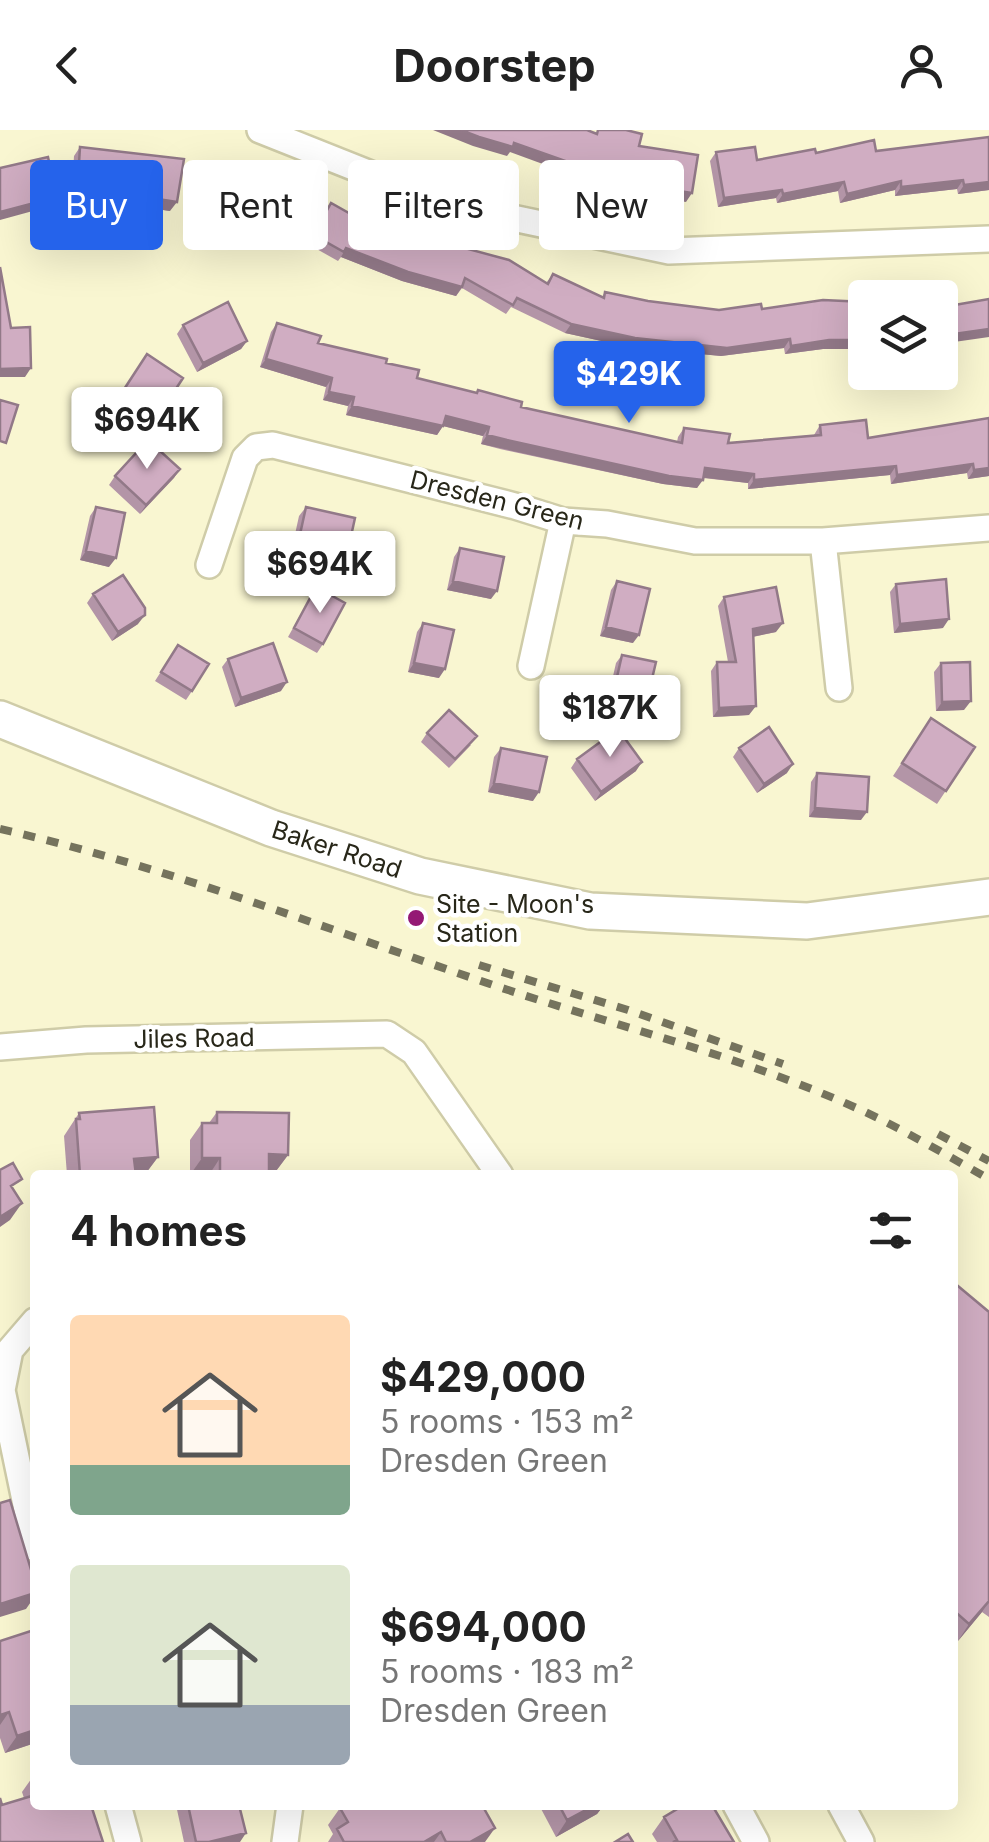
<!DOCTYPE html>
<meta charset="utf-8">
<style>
:root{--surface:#fff;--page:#f2f2f2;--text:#222;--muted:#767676;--accent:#2563eb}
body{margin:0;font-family:Inter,sans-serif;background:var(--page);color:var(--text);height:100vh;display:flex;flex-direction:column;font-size:38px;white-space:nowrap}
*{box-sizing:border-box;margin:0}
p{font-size:32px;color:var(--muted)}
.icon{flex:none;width:55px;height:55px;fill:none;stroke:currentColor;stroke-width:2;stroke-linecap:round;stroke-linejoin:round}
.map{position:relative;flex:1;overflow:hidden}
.panel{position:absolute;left:30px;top:1040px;width:928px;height:640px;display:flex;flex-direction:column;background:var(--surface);border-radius:10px;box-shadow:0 10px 40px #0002}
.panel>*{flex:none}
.guide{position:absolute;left:30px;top:30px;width:930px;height:90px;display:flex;gap:20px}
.fabs{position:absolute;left:848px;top:150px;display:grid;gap:20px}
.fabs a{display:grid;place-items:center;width:110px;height:110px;border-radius:10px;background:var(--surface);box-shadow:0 10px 40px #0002;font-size:50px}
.price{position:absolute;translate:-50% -85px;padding:0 22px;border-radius:10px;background:#fff;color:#222;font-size:32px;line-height:65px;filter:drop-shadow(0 2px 5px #0008)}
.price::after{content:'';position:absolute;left:50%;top:60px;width:30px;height:22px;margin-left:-15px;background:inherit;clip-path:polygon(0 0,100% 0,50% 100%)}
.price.active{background:var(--accent);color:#fff}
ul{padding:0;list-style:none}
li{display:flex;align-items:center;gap:30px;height:250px;padding:0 40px}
li span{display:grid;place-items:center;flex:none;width:280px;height:200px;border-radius:10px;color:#555}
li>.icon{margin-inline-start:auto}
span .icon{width:120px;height:120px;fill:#fffc;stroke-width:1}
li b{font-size:42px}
h2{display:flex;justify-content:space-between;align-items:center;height:120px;padding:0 40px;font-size:42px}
.chip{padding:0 35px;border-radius:10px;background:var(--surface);box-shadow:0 10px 40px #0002;font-size:35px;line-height:90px}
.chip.active{background:var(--accent);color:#fff}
header{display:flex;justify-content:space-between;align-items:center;height:130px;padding:0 40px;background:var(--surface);font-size:45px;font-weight:700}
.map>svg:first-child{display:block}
</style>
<header><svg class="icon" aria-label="back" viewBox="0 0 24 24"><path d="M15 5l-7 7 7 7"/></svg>Doorstep<svg class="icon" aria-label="person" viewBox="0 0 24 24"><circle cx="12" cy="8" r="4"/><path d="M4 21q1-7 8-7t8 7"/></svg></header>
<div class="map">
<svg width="989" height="1712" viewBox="0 0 989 1712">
<rect width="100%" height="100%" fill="#f9f6d1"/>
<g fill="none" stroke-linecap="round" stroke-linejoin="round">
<defs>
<path id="street" d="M260 0 446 74 669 121 989 109
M823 411 839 558
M209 435 245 328 256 317 273 315 515 376 563 391 607 394 695 411H823L989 398
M531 536 563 391
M0 917 86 910 387 904 414 922 500 1045
M35 1191 10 1220 2 1260 35 1418
M118 1675 128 1712
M736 1675 756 1712
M841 1675 861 1712
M285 1712 290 1675"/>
<path id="secondary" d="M0 589 271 698 420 746 590 781 807 791 989 767"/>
</defs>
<!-- street casing -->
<use href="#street" stroke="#cfcca8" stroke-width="30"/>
<!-- secondary casing -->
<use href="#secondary" stroke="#cfcca8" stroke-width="40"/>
<!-- street -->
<use href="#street" stroke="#fff" stroke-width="25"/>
<!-- secondary -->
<use href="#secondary" stroke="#fff" stroke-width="35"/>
<!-- rail -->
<path stroke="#75735d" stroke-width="8" stroke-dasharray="12 12" stroke-linecap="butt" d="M0 699C168 737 327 799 490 854 614 896 743 926 863 981 906 1001 948 1026 989 1049
M479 835 628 880 783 934
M938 1004 989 1031"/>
</g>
<!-- wall -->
<path fill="#b395a7" d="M80 17 170 81 116 73 112 78 71 76 74 26Z
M876 21 989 60 958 64 957 59 895 66V60L840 73 838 61 777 73 776 68 718 77 710 31 716 22 757 30 816 23Z
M215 38 245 58 325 81 331 73 377 99 382 92 433 112 435 110 546 153 553 144 602 167 605 162 648 171 719 180 762 179 865 172V219H823L785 224 784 218 721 226 629 217 565 203 511 177 506 184 462 158 456 166 402 151 341 127 338 131 290 104 287 109 197 83 209 47Z
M277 193 318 213 386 233 417 248 476 263 478 260 521 277 677 312 678 307 684 298 728 313 814 305 820 295 868 308 989 288V346L968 349 967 343 891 354 890 345 748 359V353L703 348 697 358 663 354 500 319 481 314 483 306 443 296 437 305 346 285 348 276 323 270 326 257 260 237 271 202Z
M183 195 247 211 241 219 197 242 177 204Z
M147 224 183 248 149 299 113 276Z
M180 339 140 384 109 355 115 346Z
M96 377 109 437 80 430 90 386Z
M306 377 340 438 290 427 299 386Z
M460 418 491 469 447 460 454 427Z
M617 451 633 513 600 506 611 460Z
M896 454 943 498 894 503 890 462Z
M316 457 323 514 317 523 288 507Z
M93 464 138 494 112 511 87 473Z
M724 467 776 502 753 507 749 585 713 587 711 541 717 532H728L718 476Z
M423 493 439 548 408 542 417 502Z
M178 515 192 561 186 570 155 551Z
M622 525 640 583 606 577 616 533Z
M228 529 281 561 235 577 222 537Z
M941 533 964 580 936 581 934 542Z
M931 588 975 617 937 674 893 646Z
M427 603 471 615 449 638 421 612Z
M501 618 533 671 488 662 494 627Z
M739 618 787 643 757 663 733 627Z
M577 629 636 641 595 671 571 638Z
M817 643 861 690 809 687 811 652Z
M217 982 288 1025 276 1041H269V1045H190V1010L202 993H209Z
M79 983 158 1027 146 1043 136 1045H67L64 1006Z
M952 1151 989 1182V1487L982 1482 958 1511 952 1506Z
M0 1511 35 1613 5 1623 0 1608Z
M34 1645 35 1675H2L24 1668 22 1662Z
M176 1675H239L240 1712H184Z
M539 1675H604L597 1684 556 1707Z
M382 1677 485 1712H328L333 1704 328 1695 340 1678Z
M664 1687 734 1712H657L652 1704Z"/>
<!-- shaded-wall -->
<path fill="#927988" d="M433 0H461L514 13 588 39 581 48 510 22 507 26 473 16Z
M587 42 692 63 686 72 627 63 581 51Z
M963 50 957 59 895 66 901 57Z
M901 51 895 60 840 73 847 64Z
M844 52 838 61 777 73 783 64Z
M989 52V60L958 64 964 55Z
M782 60 776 68 718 77 724 68Z
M119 63 177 72 170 81 116 73 112 78 71 76 77 67Z
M57 67 51 76 0 90V82Z
M203 74 293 100 287 109 197 83Z
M346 118 462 157 456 166 402 151 341 127Z
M571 194 790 209 784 218 721 226 629 217 565 203Z
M989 199V207L940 214V206Z
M829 210H865V219H823L785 224 791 216Z
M247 211 241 219 197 242 203 233Z
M266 229 332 248 326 257 260 237Z
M31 238 25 247H0V239Z
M329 262 354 267 348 276 323 270Z
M352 276 443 296 437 305 346 285Z
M446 286 489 297 483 306 439 295Z
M487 305 703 350 697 358 663 354 481 314Z
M973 334 967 343 891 354 897 345Z
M896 336 890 345 748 359 754 350Z
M705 338 754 344 748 353 698 347Z
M989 338V346L968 349 974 340Z
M180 339 174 348 140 384 146 375Z
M297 418 346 429 340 438 290 427Z
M86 421 116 428 109 437 80 430Z
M453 451 497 461 491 469 447 460Z
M145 485 138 494 112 511 118 502Z
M949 489 943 498 894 503 900 494Z
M783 493 776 502 746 508 753 499Z
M606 497 639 505 633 513 600 506Z
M414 533 445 539 439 548 408 542Z
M287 552 281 561 235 577 241 568Z
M612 569 646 574 640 583 606 577Z
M971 571 964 580 936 581 942 572Z
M756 576 749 585 713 587 719 578Z
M642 632 636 641 595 671 601 662Z
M793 634 787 643 757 663 764 654Z
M494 653 539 662 533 671 488 662Z
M815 678 867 682 861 690 809 687Z
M269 1024 288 1025 276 1041H257Z
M158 1027 146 1043 123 1045 134 1029Z
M202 1028H220L209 1045H190Z
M22 1073 10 1090 0 1097V1087Z
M35 1463V1466L26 1479 0 1487V1474Z
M989 1471 982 1482 958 1511 969 1494Z
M9 1582 0 1595V1585Z
M35 1600V1613L5 1623 17 1606Z
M595 1675H604L597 1684 556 1707 567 1690Z
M495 1698 485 1712H470Z
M441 1702 434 1712H424Z
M246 1703 240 1712H209Z"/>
<!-- building -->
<path fill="#d0adc2" stroke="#927988" stroke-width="2.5" d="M461 0H587L597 4 598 0H626L642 4 639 16 698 25 692 63 633 54 587 42 588 39 514 13 513 17 479 7Z
M989 7V52L964 55 963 50 901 57V51L847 64 844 52 783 64 782 60 724 68 716 22 755 17 757 30 815 19 816 23 874 10 876 21Z
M80 17 184 29 177 72 119 63 118 70 77 67Z
M48 27 57 67 0 82V38Z
M215 38 248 49 245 58 326 82 331 73 379 100 382 92 434 113 435 110 509 130 548 154 553 144 604 168 605 162 648 171 719 180 761 174 762 179 823 170 865 172V210H829L791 216 790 209 727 218 635 208 571 194 517 168 513 175 465 148 462 157 408 142 346 118 344 122 294 94 293 100 203 74Z
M0 137 11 198 30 197 31 238 0 239Z
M941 164 943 177 989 169V199L940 206V168H922Z
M228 172 247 211 203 233 183 195Z
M277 193 321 206 318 213 387 229 386 233 419 240 417 248 477 263 478 260 522 272 521 277 682 313 684 298 730 304 728 313 821 305 820 295 866 290 868 308 989 288V338L974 340 973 334 897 345 896 336 754 350V344L705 338 703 350 669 346 507 310 487 305 489 297 446 286 443 296 352 276 354 267 329 262 332 248 266 229Z
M147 224 183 248 155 291 119 267Z
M0 270 18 275 6 313 0 311Z
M148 310 180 339 146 375 115 346Z
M96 377 125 383 116 428 86 421Z
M306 377 355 388 346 429 297 418Z
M460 418 504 427 497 461 453 451Z
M123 445 145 478V485L118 502 93 464Z
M946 449 949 489 900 494 896 454Z
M617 451 650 459 639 505 606 497Z
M316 457 345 473 323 514 294 498Z
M776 457 783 493 753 499 756 576 719 578 717 532H736L724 467Z
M423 493 454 500 445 539 414 533Z
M273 513 287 552 241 568 228 529Z
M178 515 209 534 192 561 161 542Z
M622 525 656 532 646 574 612 569Z
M970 532 971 571 942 572 941 533Z
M449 580 477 606 455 629 427 603Z
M931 588 975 617 946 661 902 633Z
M769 597 793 634 764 654 739 618Z
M618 599 642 632 601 662 577 629Z
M501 618 547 627 539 662 494 653Z
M817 643 869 647 867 682 815 678Z
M154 977 158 1027 134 1029 136 1045H80L76 989H80L79 983Z
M217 982 289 983 288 1025 269 1024V1045H220V1028H202V993H217Z
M13 1033 22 1049 11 1056 22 1073 0 1087V1040Z
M952 1151 989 1182V1471L969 1494 952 1479Z
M10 1370 35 1453V1463L0 1474V1373Z
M34 1500 35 1600 17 1606 9 1582 0 1585V1511Z
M35 1665V1675H91L103 1712H0V1668L2 1675Z
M188 1675H239L246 1703 209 1712H196Z
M345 1675H381L382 1677 385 1675H482L495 1698 470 1712H446L441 1702 424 1712H344L337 1699 348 1692 340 1678Z
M559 1675H595L567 1690Z
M684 1675H712L734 1712H673L677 1710 664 1687Z
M628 1704 633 1712H615Z"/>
<!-- markers -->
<circle fill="#941974" stroke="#fff" stroke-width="4" cx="416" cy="788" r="10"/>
<g text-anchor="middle" stroke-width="9" stroke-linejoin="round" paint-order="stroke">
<!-- street labels -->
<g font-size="25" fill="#282719" stroke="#fff">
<text transform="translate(497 370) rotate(14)" y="9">Dresden Green</text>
<text transform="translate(337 719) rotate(18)" y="9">Baker Road</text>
<text transform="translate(194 908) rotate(-1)" y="9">Jiles Road</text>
</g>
<!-- poi labels -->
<g font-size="25" fill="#282719" stroke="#fff" text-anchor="start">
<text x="436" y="783">Site - Moon's<tspan x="436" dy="29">Station</tspan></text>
</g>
</g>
</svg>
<div class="fabs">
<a><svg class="icon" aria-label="layers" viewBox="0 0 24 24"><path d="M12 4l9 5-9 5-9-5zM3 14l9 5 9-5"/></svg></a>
</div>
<b class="price active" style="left:629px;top:296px">$429K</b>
<b class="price" style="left:147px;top:342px">$694K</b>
<b class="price" style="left:320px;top:486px">$694K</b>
<b class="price" style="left:610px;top:630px">$187K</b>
<div class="guide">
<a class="chip active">Buy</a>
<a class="chip">Rent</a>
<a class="chip">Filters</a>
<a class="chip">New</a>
</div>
<section class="panel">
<h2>4 homes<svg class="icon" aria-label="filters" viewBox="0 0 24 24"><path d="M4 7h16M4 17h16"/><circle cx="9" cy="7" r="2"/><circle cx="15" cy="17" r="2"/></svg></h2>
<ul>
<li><span style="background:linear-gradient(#ffd9b3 75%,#7fa58c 0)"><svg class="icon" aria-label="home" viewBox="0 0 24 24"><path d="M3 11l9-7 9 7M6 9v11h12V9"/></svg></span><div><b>$429,000</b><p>5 rooms · 153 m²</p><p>Dresden Green</p></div></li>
<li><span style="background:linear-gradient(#dfe7d0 70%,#9aa5b1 0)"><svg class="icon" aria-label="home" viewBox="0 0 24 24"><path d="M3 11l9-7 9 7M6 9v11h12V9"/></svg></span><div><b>$694,000</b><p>5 rooms · 183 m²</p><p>Dresden Green</p></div></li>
</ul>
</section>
</div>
